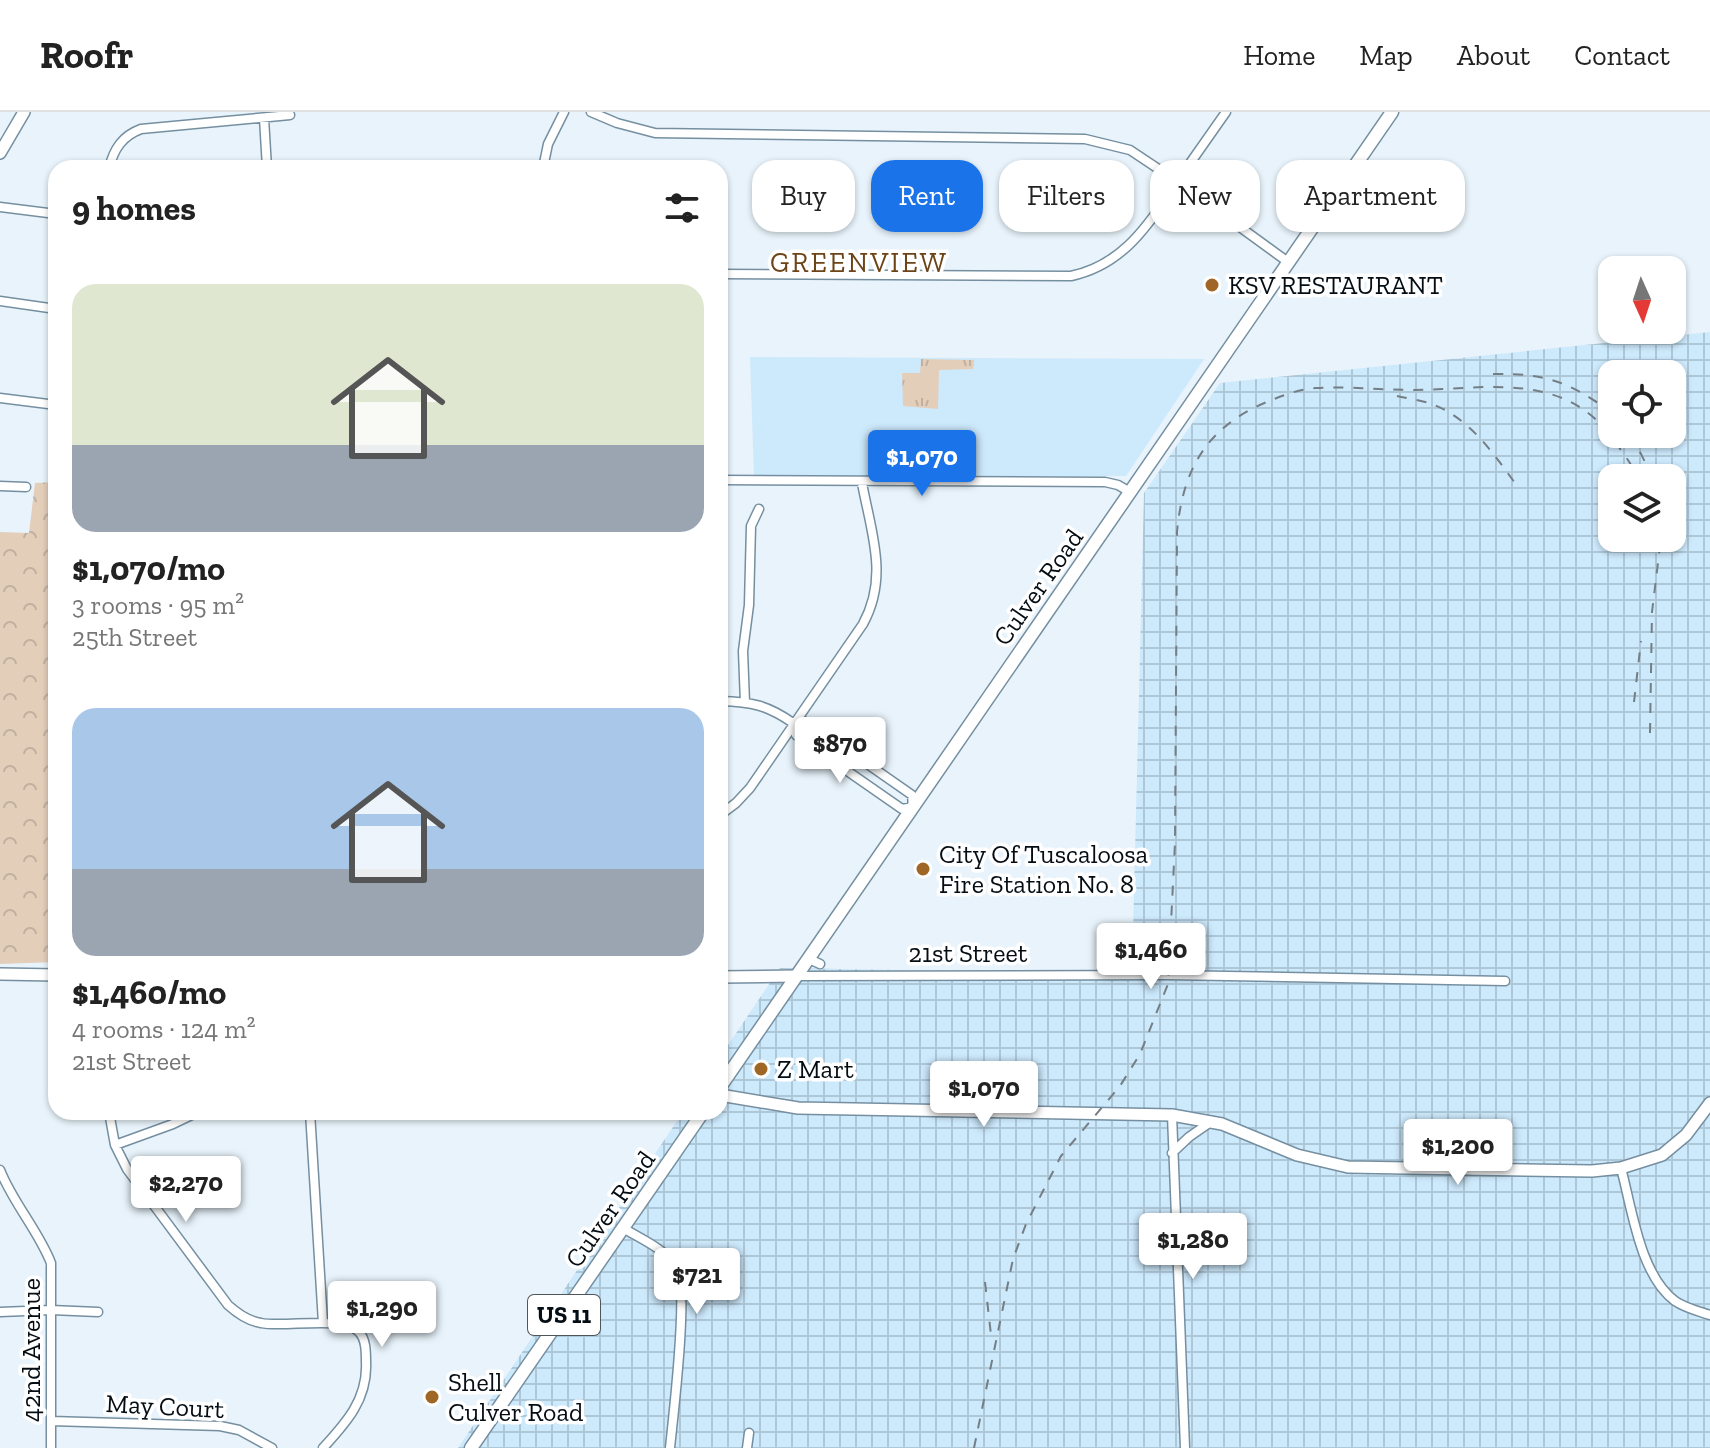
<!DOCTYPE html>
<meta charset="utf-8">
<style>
:root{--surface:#fff;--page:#f2f2f2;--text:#222;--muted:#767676;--line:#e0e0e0;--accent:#1a73e8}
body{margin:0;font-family:"Zilla Slab",serif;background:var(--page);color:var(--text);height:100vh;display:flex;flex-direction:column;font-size:30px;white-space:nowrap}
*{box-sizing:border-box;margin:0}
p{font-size:26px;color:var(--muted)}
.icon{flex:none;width:44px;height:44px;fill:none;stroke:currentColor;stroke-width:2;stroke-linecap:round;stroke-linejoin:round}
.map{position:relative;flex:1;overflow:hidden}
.side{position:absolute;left:48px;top:48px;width:680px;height:960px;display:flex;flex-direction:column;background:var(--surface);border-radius:24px;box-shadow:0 2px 6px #0004}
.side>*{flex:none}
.guide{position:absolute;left:752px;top:48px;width:760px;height:72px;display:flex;gap:16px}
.needle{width:52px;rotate:177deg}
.controls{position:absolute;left:1598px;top:144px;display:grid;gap:16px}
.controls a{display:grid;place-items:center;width:88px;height:88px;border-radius:16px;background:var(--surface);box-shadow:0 2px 6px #0004;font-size:40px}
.price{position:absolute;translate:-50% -68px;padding:0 18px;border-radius:8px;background:#fff;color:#222;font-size:26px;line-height:52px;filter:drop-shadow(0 2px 4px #0008)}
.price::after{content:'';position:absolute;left:50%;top:48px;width:24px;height:18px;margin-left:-12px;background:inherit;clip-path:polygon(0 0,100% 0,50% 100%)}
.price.selected{background:var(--accent);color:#fff}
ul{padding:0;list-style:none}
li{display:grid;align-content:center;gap:16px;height:424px;padding:0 24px}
li span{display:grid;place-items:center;height:248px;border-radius:24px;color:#555}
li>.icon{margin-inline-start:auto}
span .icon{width:144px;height:144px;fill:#fffc;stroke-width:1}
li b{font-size:34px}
h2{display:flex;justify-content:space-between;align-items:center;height:96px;padding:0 24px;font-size:34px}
.tag{padding:0 28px;border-radius:24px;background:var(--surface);box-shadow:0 2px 6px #0004;font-size:28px;line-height:72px}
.tag.selected{background:var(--accent);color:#fff}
header{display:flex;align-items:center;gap:48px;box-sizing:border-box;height:112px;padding:0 40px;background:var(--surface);border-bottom:2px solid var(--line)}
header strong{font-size:38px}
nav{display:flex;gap:44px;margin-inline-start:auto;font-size:28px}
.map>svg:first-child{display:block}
</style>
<header>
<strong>Roofr</strong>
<nav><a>Home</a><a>Map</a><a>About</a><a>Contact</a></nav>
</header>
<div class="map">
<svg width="1710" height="1336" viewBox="0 0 1710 1336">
<defs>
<pattern id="industrial-grid" width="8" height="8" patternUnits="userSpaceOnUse" patternTransform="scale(2)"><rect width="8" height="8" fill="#cde9fc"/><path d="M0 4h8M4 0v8" fill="none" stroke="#aec7d7"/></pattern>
<pattern id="forest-crowns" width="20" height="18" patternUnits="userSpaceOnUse" patternTransform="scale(2)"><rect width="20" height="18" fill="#e3ceba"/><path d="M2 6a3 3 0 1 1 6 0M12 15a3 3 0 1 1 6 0" fill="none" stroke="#c1b09f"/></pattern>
<pattern id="park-tufts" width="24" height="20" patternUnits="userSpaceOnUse" patternTransform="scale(2)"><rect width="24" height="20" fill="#e3ceba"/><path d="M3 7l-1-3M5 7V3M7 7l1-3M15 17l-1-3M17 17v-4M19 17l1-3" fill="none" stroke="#c1b09f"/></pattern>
</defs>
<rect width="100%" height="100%" fill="#e8f3fb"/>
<!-- built -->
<path fill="#cde9fc" d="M750 245 1204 247 1126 364H754Z"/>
<!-- industrial -->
<path fill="url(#industrial-grid)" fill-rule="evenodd" d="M1710 220V1336H458L683 1000H720V945L780 856 1132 862 1144 381 1220 271ZM1612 262H1672V322H1612ZM1612 366H1672V426H1612Z"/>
<!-- forest -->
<path fill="url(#forest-crowns)" d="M56 370V509L52 510 56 676V850L0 852V420L29 421 35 371Z"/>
<!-- park -->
<path fill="url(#park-tufts)" d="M921 247 974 248 973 257 939 258 938 297 903 294 902 261H920Z"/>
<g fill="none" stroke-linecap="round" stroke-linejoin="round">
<defs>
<path id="street" d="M591 0 617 11 655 21 1085 27 1130 38 1166 62
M264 6 267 56
M109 56C114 37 122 24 141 17L290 3
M543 56 548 32 564 0
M1186 57 1191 67 1189 78 1179 83 1169 82 1164 73 1166 62Z
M1186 57 1226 0
M1189 78 1288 150
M0 95 56 102
M720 162 1071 164C1118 154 1144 120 1169 82
M0 189 56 197
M0 286 56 293
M720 368 1105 370 1118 373 1130 380
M0 374 26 375
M720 589C752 590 767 593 793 611L796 623 810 633 902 697 913 695 912 683 813 614 803 609 793 611
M745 591 743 539 749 493 751 414 759 397
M720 703 736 691 750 676 863 512C889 465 871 420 862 371
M809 847 820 852
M797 864 1168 863 1505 869
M109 1000 115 1033 127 1057 228 1193C238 1202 248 1209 261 1211 284 1216 343 1203 359 1220 366 1227 366 1240 366 1250 368 1287 346 1311 323 1336
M310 1000 323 1211
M1172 1003 1185 1336
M115 1033 173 1012 198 1000
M1172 1041 1189 1025 1212 1009
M1621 1056C1632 1097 1640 1163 1675 1189 1685 1196 1698 1199 1710 1203
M0 1058C13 1091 38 1118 51 1151V1336
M623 1116C641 1127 667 1138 677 1156 689 1177 673 1305 670 1336
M0 1200 51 1198 98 1200
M51 1309 220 1314 239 1318 272 1336
M747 1336 749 1321"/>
<path id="secondary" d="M0 41 24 0
M0 862 56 863
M720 865 797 864
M720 983 798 996 1172 1003 1222 1012 1297 1043 1348 1055 1592 1059 1621 1056 1662 1043 1686 1023 1710 991"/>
<path id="primary" d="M720 975 1392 0
M471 1336 703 1000"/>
</defs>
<!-- street casing -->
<use href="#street" stroke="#758fa0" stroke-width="11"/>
<!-- secondary casing -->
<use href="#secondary" stroke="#758fa0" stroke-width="14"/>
<!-- primary casing -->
<use href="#primary" stroke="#758fa0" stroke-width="15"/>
<!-- street -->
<use href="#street" stroke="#fff" stroke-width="8"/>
<!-- secondary -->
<use href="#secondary" stroke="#fff" stroke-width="11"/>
<!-- primary -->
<use href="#primary" stroke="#fff" stroke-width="12"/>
<!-- rail -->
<path stroke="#747e85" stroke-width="2" stroke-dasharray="10 10" stroke-linecap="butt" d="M1493 262C1546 261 1570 270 1612 301
M1397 284C1409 287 1423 288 1434 293 1470 307 1493 341 1515 371
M1631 322 1653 366
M1634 590 1641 529
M1650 621 1652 500 1661 426
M985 1170 991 1223
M974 1336 1013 1147 1026 1112 1061 1044 1120 974 1140 942 1168 872 1175 731 1177 420C1183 355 1208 314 1269 289 1284 283 1300 277 1316 276 1349 274 1381 278 1414 278 1488 277 1566 258 1615 330 1623 341 1633 353 1637 366"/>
</g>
<!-- markers -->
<g fill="#a06625" stroke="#fff" stroke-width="3">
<circle cx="1212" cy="173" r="8"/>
<circle cx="923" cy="757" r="8"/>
<circle cx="761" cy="957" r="8"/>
<circle cx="432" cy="1285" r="8"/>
</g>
<g text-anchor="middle" stroke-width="7" stroke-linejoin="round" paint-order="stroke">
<!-- shield labels -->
<rect fill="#fff" stroke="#4f565a" stroke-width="2" x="528" y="1183" width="72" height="40" rx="6"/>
<g font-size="24" font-weight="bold" fill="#040d13">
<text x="564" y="1211">US 11</text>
</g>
<!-- poi labels -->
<g font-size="26" fill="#040d13" stroke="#fff" text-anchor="start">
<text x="1228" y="182">KSV RESTAURANT</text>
<text x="939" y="751">City Of Tuscaloosa<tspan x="939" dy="30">Fire Station No. 8</tspan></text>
<text x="777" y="966">Z Mart</text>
<text x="448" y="1279">Shell<tspan x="448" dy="30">Culver Road</tspan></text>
</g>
<!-- street labels -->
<g font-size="26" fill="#040d13" stroke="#fff">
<text transform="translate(1038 475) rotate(-55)" y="9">Culver Road</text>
<text x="968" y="850">21st Street</text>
<text transform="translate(610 1097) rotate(-55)" y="9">Culver Road</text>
<text transform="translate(31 1238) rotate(-90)" y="9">42nd Avenue</text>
<text transform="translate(165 1294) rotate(3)" y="9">May Court</text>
</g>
<!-- neighbourhood labels -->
<g font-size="28" letter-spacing="2" fill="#6c4418" stroke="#fff">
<text x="859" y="160">GREENVIEW</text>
</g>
</g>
</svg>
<div class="controls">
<a><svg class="needle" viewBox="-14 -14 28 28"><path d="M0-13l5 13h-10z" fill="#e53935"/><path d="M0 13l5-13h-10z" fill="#767676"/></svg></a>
<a><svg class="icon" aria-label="locate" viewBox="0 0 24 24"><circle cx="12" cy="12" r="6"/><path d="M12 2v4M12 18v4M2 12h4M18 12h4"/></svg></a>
<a><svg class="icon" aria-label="layers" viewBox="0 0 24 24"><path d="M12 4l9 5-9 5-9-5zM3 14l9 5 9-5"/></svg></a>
</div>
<b class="price selected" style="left:922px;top:386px">$1,070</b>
<b class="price" style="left:840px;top:673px">$870</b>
<b class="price" style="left:1151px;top:879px">$1,460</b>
<b class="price" style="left:984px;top:1017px">$1,070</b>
<b class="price" style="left:1458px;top:1075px">$1,200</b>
<b class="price" style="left:186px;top:1112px">$2,270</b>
<b class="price" style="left:1193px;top:1169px">$1,280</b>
<b class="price" style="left:697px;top:1204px">$721</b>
<b class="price" style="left:382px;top:1237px">$1,290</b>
<div class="guide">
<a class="tag">Buy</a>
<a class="tag selected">Rent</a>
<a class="tag">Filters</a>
<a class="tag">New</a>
<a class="tag">Apartment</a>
</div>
<section class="side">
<h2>9 homes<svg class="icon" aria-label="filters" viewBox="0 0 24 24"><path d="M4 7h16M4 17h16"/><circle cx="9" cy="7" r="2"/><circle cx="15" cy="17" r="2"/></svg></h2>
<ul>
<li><span style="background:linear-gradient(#dfe7d0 65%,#9aa5b1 0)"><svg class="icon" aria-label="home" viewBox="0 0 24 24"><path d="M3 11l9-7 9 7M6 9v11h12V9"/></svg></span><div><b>$1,070/mo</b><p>3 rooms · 95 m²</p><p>25th Street</p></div></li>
<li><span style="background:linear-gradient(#a9c7e8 65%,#9aa5b1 0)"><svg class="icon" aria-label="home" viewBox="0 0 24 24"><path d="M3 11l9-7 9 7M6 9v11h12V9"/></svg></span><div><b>$1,460/mo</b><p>4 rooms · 124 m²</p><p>21st Street</p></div></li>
</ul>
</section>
</div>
